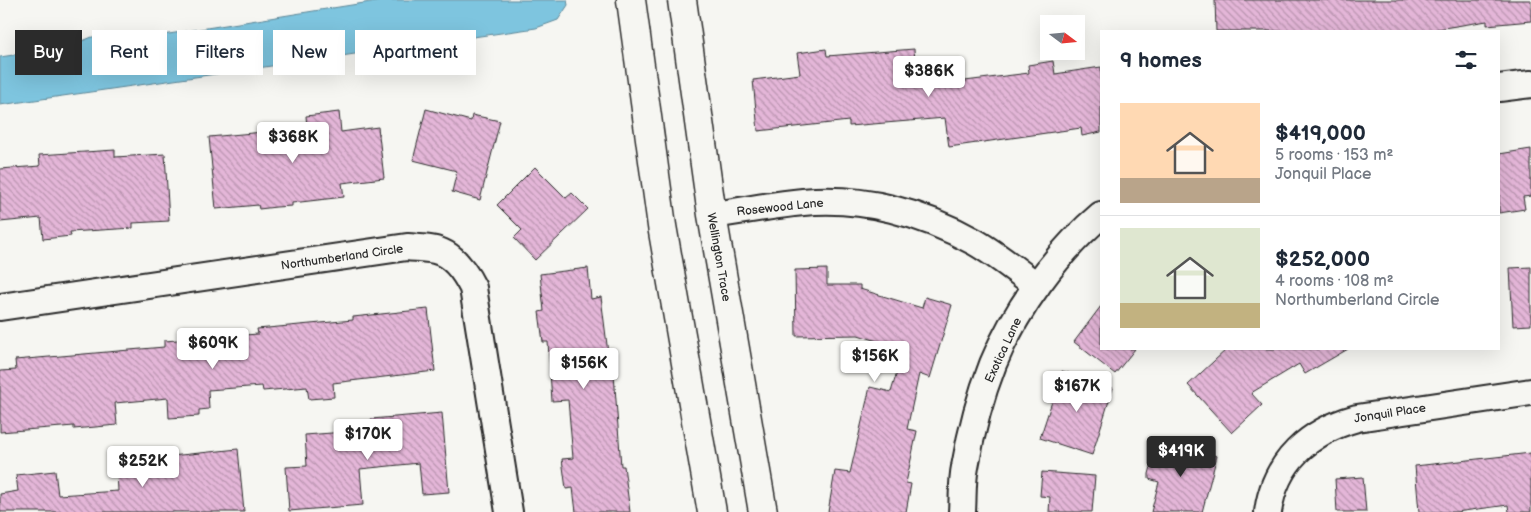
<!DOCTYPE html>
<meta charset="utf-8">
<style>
:root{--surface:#fff;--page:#f2f2f3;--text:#1f2937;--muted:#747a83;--line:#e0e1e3;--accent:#2b2b2b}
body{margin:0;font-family:"Balsamiq Sans",sans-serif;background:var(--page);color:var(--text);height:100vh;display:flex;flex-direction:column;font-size:19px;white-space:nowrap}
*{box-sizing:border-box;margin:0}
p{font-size:16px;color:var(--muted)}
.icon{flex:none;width:28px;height:28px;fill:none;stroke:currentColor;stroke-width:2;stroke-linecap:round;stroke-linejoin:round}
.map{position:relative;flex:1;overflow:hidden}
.drawer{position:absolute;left:1100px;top:30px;width:400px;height:320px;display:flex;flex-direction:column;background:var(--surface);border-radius:0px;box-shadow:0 5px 20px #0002}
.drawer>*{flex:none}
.top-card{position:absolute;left:15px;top:30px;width:475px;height:45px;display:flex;gap:10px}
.needle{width:32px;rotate:106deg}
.tools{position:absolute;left:1040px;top:15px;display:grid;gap:10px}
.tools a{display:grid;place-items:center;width:45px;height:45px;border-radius:0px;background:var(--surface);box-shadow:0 5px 20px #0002;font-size:25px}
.price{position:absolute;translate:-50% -42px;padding:0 11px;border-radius:5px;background:#fff;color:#222;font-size:16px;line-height:32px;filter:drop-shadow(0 1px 2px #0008)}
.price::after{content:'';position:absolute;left:50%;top:30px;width:15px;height:11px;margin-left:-8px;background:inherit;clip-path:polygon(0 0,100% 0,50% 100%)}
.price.on{background:var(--accent);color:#fff}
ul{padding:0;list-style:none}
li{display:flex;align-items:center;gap:15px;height:125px;padding:0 20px}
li+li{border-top:1px solid var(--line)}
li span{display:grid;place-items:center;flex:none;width:140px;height:100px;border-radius:0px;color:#555}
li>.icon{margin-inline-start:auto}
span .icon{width:60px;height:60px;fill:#fffc;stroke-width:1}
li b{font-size:21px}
h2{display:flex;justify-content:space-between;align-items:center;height:60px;padding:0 20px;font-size:21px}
.tag{padding:0 18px;border-radius:0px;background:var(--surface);box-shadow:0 5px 20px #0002;font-size:18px;line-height:45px}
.tag.on{background:var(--accent);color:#fff}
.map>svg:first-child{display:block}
</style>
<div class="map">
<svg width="1531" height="512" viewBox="0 0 1531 512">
<defs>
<pattern id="building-back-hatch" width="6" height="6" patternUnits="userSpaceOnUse" patternTransform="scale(1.25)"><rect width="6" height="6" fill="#e4b6d8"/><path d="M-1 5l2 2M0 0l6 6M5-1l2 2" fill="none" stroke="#b994af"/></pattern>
</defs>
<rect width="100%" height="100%" fill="#f6f6f2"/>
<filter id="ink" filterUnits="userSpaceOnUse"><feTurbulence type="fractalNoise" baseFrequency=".02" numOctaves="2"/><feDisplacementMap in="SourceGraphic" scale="10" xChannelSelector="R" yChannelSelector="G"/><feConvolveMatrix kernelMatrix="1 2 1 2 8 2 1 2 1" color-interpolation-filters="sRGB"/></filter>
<g filter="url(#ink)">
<!-- water -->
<path fill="#7ec5df" stroke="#5d8797" d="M383 0H567L568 5 558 20 536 28 0 105V57L68 47 92 37H150Z"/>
<!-- building -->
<path fill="url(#building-back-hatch)" stroke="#2b2b2b" d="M1215 0H1531V21L1487 25V21L1425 31H1216Z
M826 49 827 56 914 49 917 87 1029 73 1028 65 1053 61 1055 74 1101 67V132L1082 136 1081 128 949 147 945 118 849 126V121L758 131 753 80 800 74 797 53Z
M426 109 471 121 472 115 500 121 480 200 452 192 457 171 413 160Z
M339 112 341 132 378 127 384 178 342 183 344 197 292 203V206L276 207 259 209 258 205 216 209 209 137 307 128 306 116Z
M1531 149V196L1523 197 1525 209 1499 213V154Z
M115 150V157L165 154 169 221 133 223V228L70 232 71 236 43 239 41 218 0 222V169L40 166 39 155Z
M535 167 566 198 572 193 588 209 535 260 514 238 522 230 497 205Z
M1531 267V325L1513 326 1510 268Z
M588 268 591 299 601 297 609 361H613L621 466H624L630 512H576L573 488 566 489 562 459 573 458 568 400 552 401 548 342H543L539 312 544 311 540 274Z
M827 269V285H860V289L922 308 925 297 952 305 930 378 919 374 907 429 917 431 906 483 911 484 906 512H828L835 471 850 473 870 387 891 392 904 349 858 335 796 336 795 270Z
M1101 306V349H1135L1115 374 1074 342Z
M428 309 435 371 333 383 334 397 309 399 307 387 263 391 262 386 208 390 209 409 199 410V416L169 418 168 398 115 403 117 425 74 429V426L0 432V371L16 370 15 360 164 347V341L258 334 257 329 353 320V317Z
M1227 349H1348L1305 374 1299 364 1251 393 1262 405 1232 433 1188 385Z
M1062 371 1113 388 1092 455 1040 438Z
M442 413 449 492 422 494 419 463 360 469 363 505 289 511 286 467 307 466 305 435 372 430 371 419Z
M1158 441 1217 456 1202 512H1151L1159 482 1149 479V474Z
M238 449 244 512H0V494L18 491 16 475 55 471 58 495 118 491 117 473 133 472 131 455 152 454V458Z
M1531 453V512H1509L1508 505 1456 512H1419L1415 466Z
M1042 472 1095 476 1092 512H1049L1050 497 1040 496Z
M1363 477 1366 512H1337L1335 479Z"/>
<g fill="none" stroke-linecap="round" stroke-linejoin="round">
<defs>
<path id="minor" d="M1499 88 1531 84
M712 215C742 211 772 205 803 202 862 196 923 213 975 242 996 254 1017 271 1037 286
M0 307 407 247C416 248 426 248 435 250 453 254 465 272 473 288L509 512
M962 512C963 497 962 481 965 467 971 432 980 397 993 364 1015 310 1057 252 1101 215
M1268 512C1275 461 1310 431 1357 418L1531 392"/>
<path id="tertiary" d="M631 0 662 226 712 512
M682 0 712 215 763 512"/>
</defs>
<!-- minor casing -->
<use href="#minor" stroke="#2b2b2b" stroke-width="30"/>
<!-- tertiary casing -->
<use href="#tertiary" stroke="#2b2b2b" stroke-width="31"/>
<!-- minor -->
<use href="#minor" stroke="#f6f6f2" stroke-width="26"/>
<!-- tertiary -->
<use href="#tertiary" stroke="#f6f6f2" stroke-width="28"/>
</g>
</g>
<g text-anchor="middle" stroke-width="4" stroke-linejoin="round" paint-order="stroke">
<!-- street labels -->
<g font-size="12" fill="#2b2b2b" stroke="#f6f6f2">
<text transform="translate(780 207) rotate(-6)" y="4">Rosewood Lane</text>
<text transform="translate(342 257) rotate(-8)" y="4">Northumberland Circle</text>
<text transform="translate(719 257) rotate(80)" y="4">Wellington Trace</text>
<text transform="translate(1003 350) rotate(-65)" y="4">Exotica Lane</text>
<text transform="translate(1390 413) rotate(-9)" y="4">Jonquil Place</text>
</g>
</g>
</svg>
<div class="tools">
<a><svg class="needle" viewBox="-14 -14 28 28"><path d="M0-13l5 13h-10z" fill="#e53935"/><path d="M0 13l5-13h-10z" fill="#747a83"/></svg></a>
</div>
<b class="price" style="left:929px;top:98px">$386K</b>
<b class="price" style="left:293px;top:164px">$368K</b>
<b class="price" style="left:213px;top:370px">$609K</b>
<b class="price" style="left:875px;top:383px">$156K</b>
<b class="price" style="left:584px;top:390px">$156K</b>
<b class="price" style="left:1077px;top:413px">$167K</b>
<b class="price" style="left:368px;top:461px">$170K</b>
<b class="price on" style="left:1181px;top:478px">$419K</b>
<b class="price" style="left:143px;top:488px">$252K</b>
<div class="top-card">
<a class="tag on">Buy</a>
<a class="tag">Rent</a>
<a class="tag">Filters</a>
<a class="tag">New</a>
<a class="tag">Apartment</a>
</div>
<section class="drawer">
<h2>9 homes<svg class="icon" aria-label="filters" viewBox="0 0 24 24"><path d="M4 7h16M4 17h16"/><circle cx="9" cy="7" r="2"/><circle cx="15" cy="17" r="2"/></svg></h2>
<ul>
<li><span style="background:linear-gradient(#ffd9b3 75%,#b9a48a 0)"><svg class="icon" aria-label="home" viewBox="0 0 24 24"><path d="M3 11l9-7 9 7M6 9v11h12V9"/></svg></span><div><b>$419,000</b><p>5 rooms · 153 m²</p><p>Jonquil Place</p></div></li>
<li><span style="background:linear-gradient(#dfe7d0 75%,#c2b280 0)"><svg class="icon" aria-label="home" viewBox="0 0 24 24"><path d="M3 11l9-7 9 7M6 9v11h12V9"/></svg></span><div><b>$252,000</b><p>4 rooms · 108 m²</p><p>Northumberland Circle</p></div></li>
</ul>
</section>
</div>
